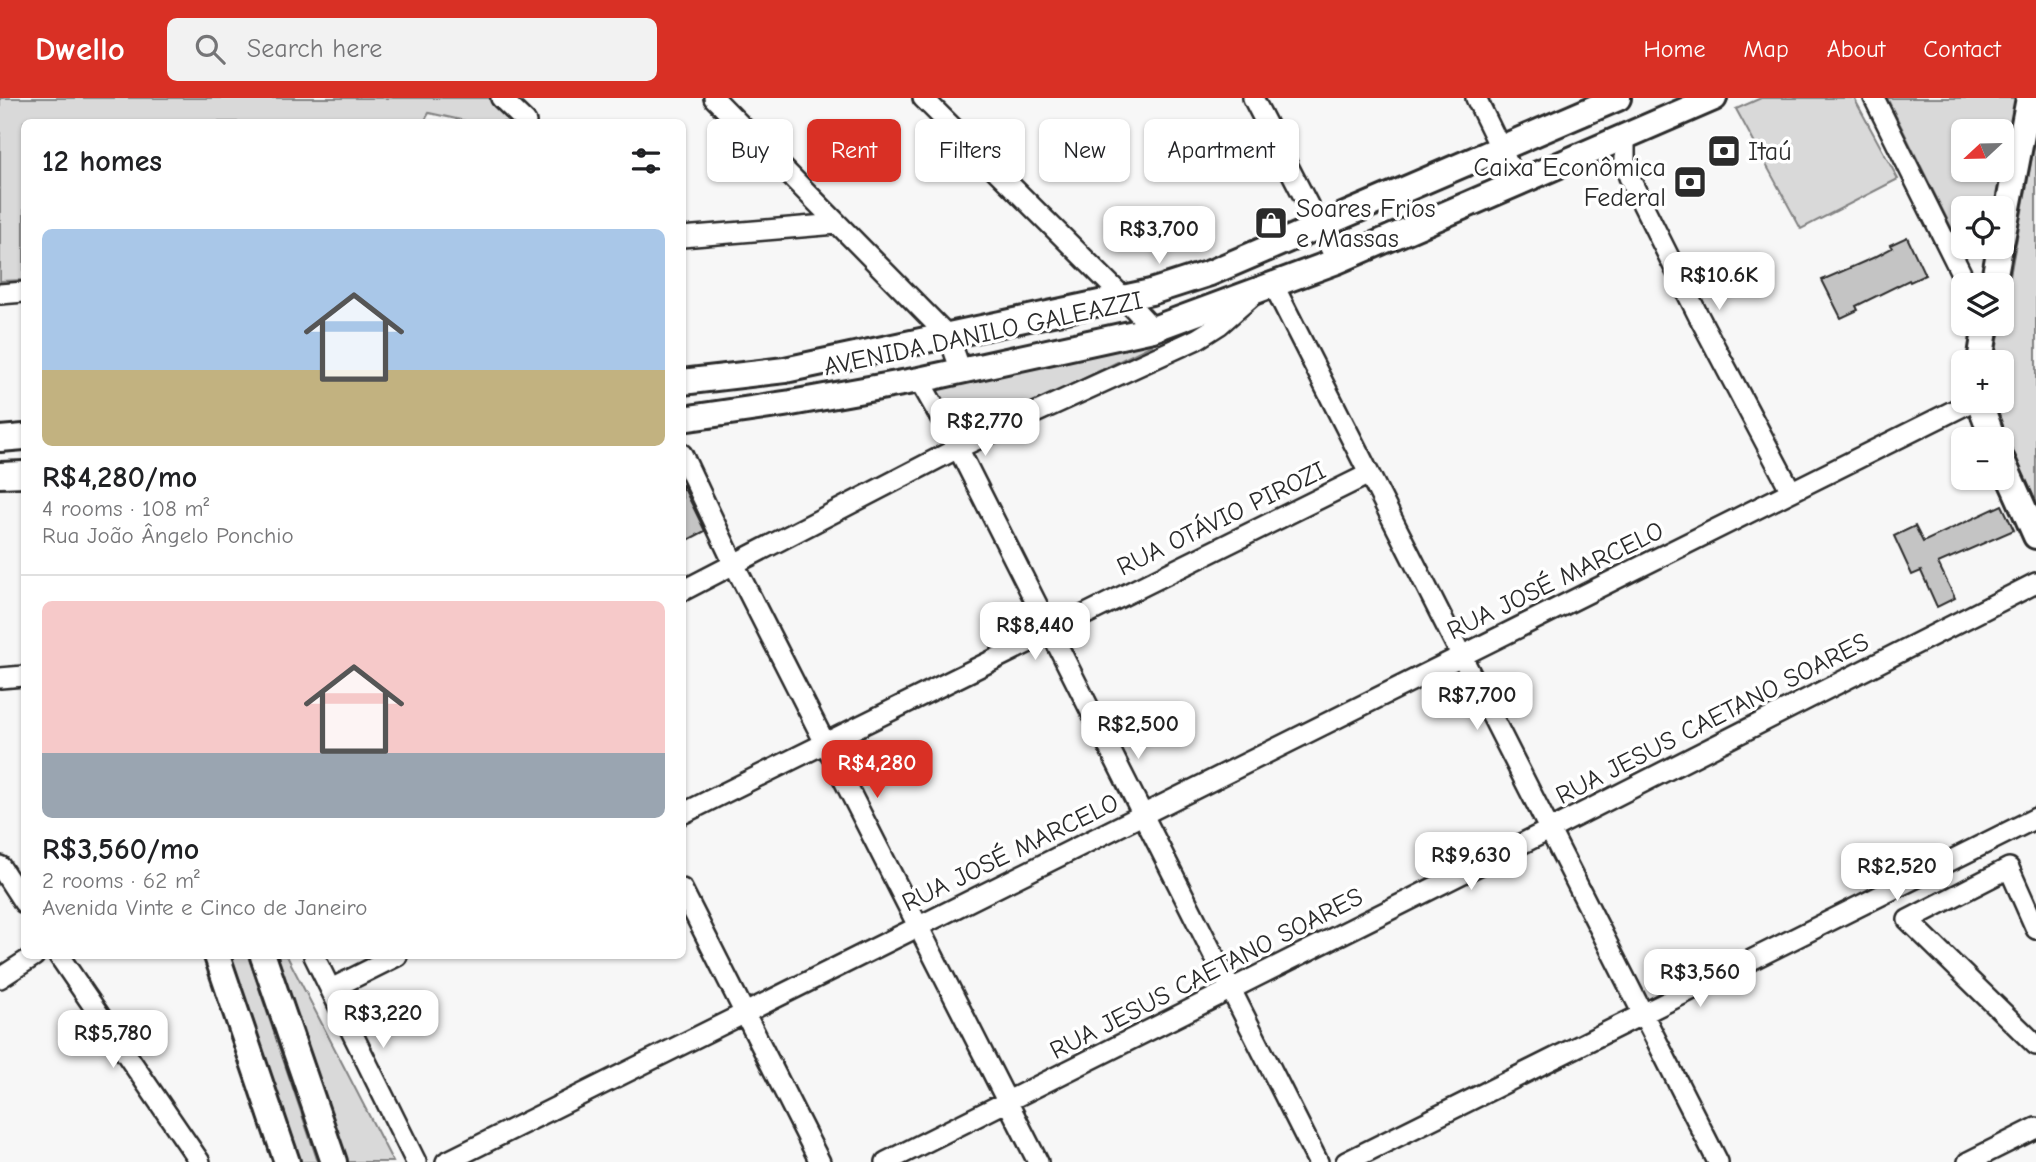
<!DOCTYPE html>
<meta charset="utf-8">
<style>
:root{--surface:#fff;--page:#f2f2f2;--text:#202124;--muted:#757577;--line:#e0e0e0;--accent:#d93025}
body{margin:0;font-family:"Comic Neue",sans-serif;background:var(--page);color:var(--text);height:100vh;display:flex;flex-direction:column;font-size:26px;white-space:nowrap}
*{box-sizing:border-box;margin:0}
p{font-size:23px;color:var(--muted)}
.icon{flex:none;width:38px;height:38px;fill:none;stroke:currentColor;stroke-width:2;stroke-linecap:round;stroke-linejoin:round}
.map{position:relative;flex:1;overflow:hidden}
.side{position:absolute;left:21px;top:21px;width:665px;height:840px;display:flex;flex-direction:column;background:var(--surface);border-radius:10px;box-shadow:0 2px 5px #0004}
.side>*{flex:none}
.banner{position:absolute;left:707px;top:21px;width:665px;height:63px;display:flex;gap:14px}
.needle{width:46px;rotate:248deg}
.tools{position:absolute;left:1951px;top:21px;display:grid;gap:14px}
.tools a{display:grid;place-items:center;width:63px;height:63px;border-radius:10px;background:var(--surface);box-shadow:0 2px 5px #0004;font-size:35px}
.price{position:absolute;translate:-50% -60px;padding:0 16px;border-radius:14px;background:#fff;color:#222;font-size:23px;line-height:46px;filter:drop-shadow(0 2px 4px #0008)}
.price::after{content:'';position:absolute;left:50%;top:42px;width:21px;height:16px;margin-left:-10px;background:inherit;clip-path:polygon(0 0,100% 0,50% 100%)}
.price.selected{background:var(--accent);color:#fff}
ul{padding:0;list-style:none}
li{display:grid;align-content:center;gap:14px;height:371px;padding:0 21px}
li+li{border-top:2px solid var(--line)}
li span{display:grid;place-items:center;height:217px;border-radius:10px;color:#555}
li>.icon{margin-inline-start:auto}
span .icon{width:126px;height:126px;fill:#fffc;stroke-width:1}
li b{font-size:30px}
h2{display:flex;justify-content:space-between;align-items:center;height:84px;padding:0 21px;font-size:30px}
.chip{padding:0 24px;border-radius:10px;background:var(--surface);box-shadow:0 2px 5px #0004;font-size:24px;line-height:63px}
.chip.selected{background:var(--accent);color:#fff}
header{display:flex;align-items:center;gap:42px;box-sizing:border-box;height:98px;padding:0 35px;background:var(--accent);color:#fff}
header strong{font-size:33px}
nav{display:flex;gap:38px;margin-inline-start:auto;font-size:24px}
.search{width:490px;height:63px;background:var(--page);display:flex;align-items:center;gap:18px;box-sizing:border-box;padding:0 24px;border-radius:10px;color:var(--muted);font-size:26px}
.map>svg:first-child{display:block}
</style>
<header>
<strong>Dwello</strong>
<div class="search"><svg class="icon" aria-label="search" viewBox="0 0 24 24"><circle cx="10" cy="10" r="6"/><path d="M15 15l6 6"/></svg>Search here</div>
<nav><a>Home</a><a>Map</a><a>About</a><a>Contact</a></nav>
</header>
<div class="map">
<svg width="2036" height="1064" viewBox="0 0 2036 1064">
<rect width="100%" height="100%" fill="#f7f7f7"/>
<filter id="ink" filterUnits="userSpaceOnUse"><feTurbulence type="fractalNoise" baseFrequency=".0143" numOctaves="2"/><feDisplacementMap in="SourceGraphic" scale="14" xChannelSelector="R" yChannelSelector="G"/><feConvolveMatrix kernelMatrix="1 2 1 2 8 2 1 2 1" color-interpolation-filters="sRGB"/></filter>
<g filter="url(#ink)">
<!-- green -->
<path fill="#d9d9d9" stroke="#828282" stroke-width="2" fill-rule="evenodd" d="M0 0H490L515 24H470L429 15 424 24H24V182L0 183Z
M1761 0H1854L1898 81 1801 131 1736 11Z
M1887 0H2020L1998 110H1964L1963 140 1954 135ZM1964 33H2002V72H1964Z
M2036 38V413L1994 323 1989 303H2002V264H1994Z
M1153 239 1152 247 967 338 955 329 934 297 942 288Z
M224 858H248L318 1064H294Z
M277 858H287L393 1064H347Z"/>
<!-- building -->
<path fill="#c4c4c4" stroke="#2b2b2b" stroke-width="2" d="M1907 139 1925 177 1910 184 1909 182 1856 208 1858 212 1841 220 1822 182 1875 159 1892 150 1890 147Z
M682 386 705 433 682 445Z
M2002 407 2014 432 1938 465 1955 500 1937 509 1921 473 1912 477 1894 438 1915 428 1923 444Z"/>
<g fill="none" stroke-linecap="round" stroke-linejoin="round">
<defs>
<path id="minor" d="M501 0 526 24
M714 0 949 239 961 273
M923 0 1125 201 1153 231
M1253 0 1337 163
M1476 0 1518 86
M1874 0 1967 187
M1625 40V66L1629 79 1697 215 1791 393
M682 139 837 126
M1273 186 1718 1064
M0 196 24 194
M919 282 958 350 1318 1064
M682 356 734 466 1038 1064
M682 493 958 350 1197 241 1219 227 1252 198
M0 580 24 578
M682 716 1369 376
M0 768 24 805
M682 791 820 1064
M2036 831 2009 770 1908 822 2036 947
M59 858 200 1064
M314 858 416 1064
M0 880 34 858
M331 891 397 858
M446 1064 1973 303
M886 1064 1549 732 2036 485
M1346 1064 2036 720
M1968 1064 2036 1030"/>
<path id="major" d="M2002 141 2029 0
M1993 187 2000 149
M1980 264 1986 226
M682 284 785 272 1151 194 1210 175 1618 0
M1979 303 1993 341
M682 321 791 305 919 282 1153 231 1337 163 1714 0
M0 341 24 339
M2002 362 2036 438
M0 377 24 376
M217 858 287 1064
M263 858 334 1064"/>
</defs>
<!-- minor casing -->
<use href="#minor" stroke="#2b2b2b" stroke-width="24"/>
<!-- major casing -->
<use href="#major" stroke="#2b2b2b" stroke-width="30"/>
<!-- minor -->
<use href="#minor" stroke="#fff" stroke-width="19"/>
<!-- major -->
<use href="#major" stroke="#fff" stroke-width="24"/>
</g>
</g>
<!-- icons -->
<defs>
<symbol id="bank-square" viewBox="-11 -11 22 22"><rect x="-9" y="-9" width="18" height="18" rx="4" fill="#2b2b2b" stroke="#fff"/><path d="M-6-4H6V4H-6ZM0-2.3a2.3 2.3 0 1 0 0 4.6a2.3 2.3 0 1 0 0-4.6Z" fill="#fff"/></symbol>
<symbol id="shop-square" viewBox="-11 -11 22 22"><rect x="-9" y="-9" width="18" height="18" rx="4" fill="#2b2b2b" stroke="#fff"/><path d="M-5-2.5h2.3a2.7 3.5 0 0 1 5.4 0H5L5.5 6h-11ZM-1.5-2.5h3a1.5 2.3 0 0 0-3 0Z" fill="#fff"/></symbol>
</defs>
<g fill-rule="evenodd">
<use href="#bank-square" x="1705" y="34" width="38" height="38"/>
<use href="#bank-square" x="1671" y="65" width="38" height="38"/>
<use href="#shop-square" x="1252" y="106" width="38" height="38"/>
</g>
<g text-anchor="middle" stroke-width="7" stroke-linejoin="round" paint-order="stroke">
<!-- poi labels -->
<g font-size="26" fill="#2b2b2b" stroke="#fff" text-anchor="start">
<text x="1748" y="62">Itaú</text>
<text x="1666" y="78" text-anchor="end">Caixa Econômica<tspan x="1666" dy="30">Federal</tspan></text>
<text x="1296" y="119">Soares Frios<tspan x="1296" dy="30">e Massas</tspan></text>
</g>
<!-- street labels -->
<g font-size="26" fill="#2b2b2b" stroke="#fff">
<text transform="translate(983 235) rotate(-12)" y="9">AVENIDA DANILO GALEAZZI</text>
<text transform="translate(1221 420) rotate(-26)" y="9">RUA OTÁVIO PIROZI</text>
<text transform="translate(1555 482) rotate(-26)" y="9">RUA JOSÉ MARCELO</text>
<text transform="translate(1712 620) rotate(-27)" y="9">RUA JESUS CAETANO SOARES</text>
<text transform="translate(1010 754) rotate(-26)" y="9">RUA JOSÉ MARCELO</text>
<text transform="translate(1206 875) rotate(-27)" y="9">RUA JESUS CAETANO SOARES</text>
</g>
</g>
</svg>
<div class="tools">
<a><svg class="needle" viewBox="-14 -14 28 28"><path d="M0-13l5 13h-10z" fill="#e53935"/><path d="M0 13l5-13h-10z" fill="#757577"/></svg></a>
<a><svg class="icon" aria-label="locate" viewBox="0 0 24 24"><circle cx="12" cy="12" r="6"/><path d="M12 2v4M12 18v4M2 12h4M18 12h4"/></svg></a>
<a><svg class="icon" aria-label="layers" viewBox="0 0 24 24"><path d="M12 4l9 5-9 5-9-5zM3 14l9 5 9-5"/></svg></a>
<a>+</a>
<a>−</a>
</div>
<b class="price" style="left:1159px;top:168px">R$3,700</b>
<b class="price" style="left:1719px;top:214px">R$10.6K</b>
<b class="price" style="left:985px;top:360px">R$2,770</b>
<b class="price" style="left:1035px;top:564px">R$8,440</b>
<b class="price" style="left:1477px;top:634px">R$7,700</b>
<b class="price" style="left:1138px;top:663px">R$2,500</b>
<b class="price selected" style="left:877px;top:702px">R$4,280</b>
<b class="price" style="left:1471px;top:794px">R$9,630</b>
<b class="price" style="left:1897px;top:805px">R$2,520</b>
<b class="price" style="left:1700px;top:911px">R$3,560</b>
<b class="price" style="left:383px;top:952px">R$3,220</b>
<b class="price" style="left:113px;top:972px">R$5,780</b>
<div class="banner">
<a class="chip">Buy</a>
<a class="chip selected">Rent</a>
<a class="chip">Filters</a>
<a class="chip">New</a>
<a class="chip">Apartment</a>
</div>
<section class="side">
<h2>12 homes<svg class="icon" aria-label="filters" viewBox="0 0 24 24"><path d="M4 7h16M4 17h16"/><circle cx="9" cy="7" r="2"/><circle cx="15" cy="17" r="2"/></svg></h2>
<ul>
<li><span style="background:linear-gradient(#a9c7e8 65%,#c2b280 0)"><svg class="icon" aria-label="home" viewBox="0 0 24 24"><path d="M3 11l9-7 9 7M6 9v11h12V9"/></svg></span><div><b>R$4,280/mo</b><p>4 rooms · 108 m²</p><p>Rua João Ângelo Ponchio</p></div></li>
<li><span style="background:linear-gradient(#f6c9c9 70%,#9aa5b1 0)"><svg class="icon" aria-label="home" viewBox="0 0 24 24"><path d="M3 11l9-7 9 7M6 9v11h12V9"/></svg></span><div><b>R$3,560/mo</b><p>2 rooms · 62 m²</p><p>Avenida Vinte e Cinco de Janeiro</p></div></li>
</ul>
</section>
</div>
